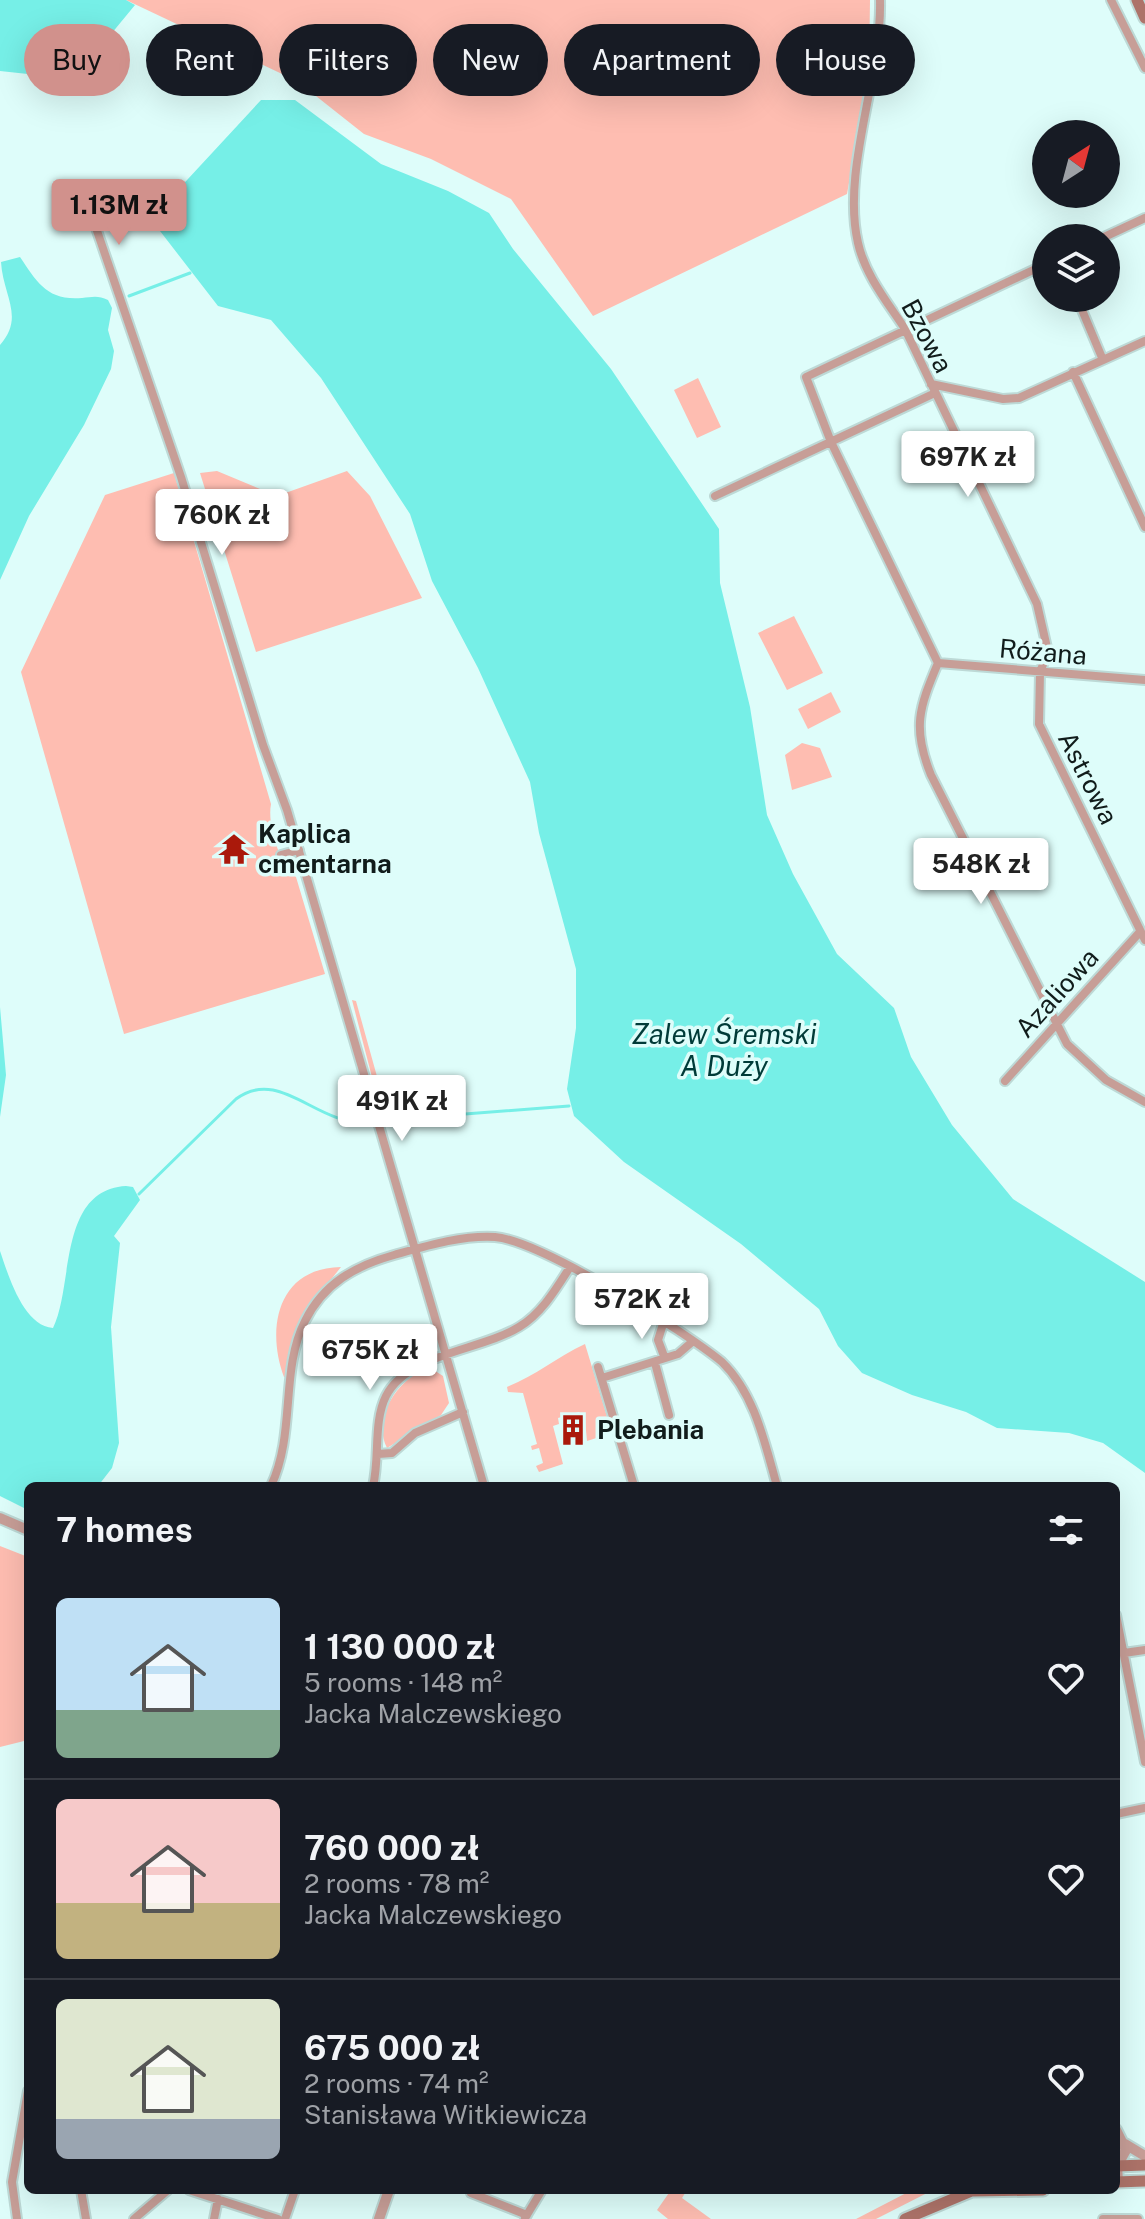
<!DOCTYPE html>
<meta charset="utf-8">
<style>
:root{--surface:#171b24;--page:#242831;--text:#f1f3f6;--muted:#9ea1a6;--line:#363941;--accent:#d1918c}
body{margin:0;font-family:"Public Sans",sans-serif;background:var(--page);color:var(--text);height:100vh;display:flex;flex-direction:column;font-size:30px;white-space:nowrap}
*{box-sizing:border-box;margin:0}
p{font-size:26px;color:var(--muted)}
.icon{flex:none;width:44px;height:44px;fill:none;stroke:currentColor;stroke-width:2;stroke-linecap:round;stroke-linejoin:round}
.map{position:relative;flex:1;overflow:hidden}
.drawer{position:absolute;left:24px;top:1482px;width:1096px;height:712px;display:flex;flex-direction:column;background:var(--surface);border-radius:12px;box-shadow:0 8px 32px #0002}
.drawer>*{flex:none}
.hud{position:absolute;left:24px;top:24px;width:1098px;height:72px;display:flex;gap:16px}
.needle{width:52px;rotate:36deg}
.controls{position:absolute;left:1032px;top:120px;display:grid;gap:16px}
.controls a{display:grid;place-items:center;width:88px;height:88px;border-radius:50%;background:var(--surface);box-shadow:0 8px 32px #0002;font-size:40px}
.price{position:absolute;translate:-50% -68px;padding:0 18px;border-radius:8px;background:#fff;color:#222;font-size:26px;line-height:52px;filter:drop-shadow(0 2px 4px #0008)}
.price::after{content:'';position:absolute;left:50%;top:48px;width:24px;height:18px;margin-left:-12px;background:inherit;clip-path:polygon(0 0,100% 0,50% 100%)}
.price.on{background:var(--accent);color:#111}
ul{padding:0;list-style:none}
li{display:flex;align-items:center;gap:24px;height:200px;padding:0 32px}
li+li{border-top:2px solid var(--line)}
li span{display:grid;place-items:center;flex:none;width:224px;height:160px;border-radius:12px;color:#555}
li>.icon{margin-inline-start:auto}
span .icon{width:96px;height:96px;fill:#fffc;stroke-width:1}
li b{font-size:34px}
h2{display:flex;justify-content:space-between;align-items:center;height:96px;padding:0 32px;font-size:34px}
.pill{padding:0 28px;border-radius:36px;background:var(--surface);box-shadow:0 8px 32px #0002;font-size:28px;line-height:72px}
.pill.on{background:var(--accent);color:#111}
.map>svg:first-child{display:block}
</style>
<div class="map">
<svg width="1145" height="2219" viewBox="0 0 1145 2219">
<rect width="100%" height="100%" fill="#defdfa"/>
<!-- green -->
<path fill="#febdb1" d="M126 0H870L869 72 847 194 593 316 511 199 431 159 364 134 297 81Z
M698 378 721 427 697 438 674 390Z
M347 471 370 496 422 598 256 652 200 473 217 471 277 496Z
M174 473 271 804C267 824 279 864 296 877L325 974 124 1034 21 672 105 495Z
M794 616 823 673 787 690 758 633Z
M831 692 841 712 808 729 798 709Z
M802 743 820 748 832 777 792 790 785 755Z
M352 1000 356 1001 378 1080 373 1081Z
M341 1267 302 1316 293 1340 287 1377H284C266 1329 277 1268 341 1267Z
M585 1344 612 1433 587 1441 585 1420 579 1412 558 1418 559 1424 553 1426 563 1464 539 1472 536 1466 543 1463 539 1448 532 1450 531 1446 537 1444 523 1393 508 1392 507 1387C535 1376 557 1357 585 1344Z
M429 1367 443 1376 449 1403 441 1415 387 1448C371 1417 399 1378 429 1367Z
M0 1546 28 1557V1740L0 1747Z
M671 2190H687L682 2198 711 2219H668L657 2210Z
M912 2190H933L876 2219H856Z"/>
<!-- water -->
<path fill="#76efe7" d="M0 0H126L135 5 74 79 0 71Z
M261 100H295L381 164 448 191 489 213 513 249 611 369 719 529 720 583 750 707 767 815 793 874 837 954 894 1008 911 1057 952 1125 1013 1199 1145 1282V1473L1103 1443 1069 1433 997 1428 966 1412 912 1395 862 1373 838 1346 819 1309 741 1244 624 1162 574 1116 567 1089 576 1028V969L539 833 530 782 478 668 432 581 410 514 321 378 271 320 218 306 160 231 175 193Z
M20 257C37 282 47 301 82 298 92 297 98 295 108 300L112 308 108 330 114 351 111 369 84 425 29 516 0 580V345C25 317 3 296 1 262Z
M0 1007 6 1075 0 1117Z
M126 1186 133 1187 140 1200 114 1236 120 1243 111 1327 119 1443 112 1468 98 1486H28V1510L0 1496V1251C8 1274 23 1326 53 1328 74 1285 58 1190 126 1186Z"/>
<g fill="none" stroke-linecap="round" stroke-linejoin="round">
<!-- stream -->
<path stroke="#76efe7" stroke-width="3" d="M129 296 190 273
M388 1120 569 1106
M139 1194 236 1099C280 1066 318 1127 365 1121"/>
<defs>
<path id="minor" d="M880 0C882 77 841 170 858 243 865 275 888 303 905 329L1037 604 1048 652 1040 672 1039 724 1145 940
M1111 0 1145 68
M94 222 181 477 263 745 287 810 484 1486
M1102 238 1145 218
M1077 298 1103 360
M1073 372 1145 527
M931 384 1003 399 1019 398 1145 341
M715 496 935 393
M938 663 831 442 806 377 1046 264
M938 663C919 708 912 728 931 775L1067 1044 1106 1080 1145 1102
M938 663 1145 680
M281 855 299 850
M1005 1081 1139 933
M663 1324 658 1340 664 1356
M655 1363 669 1415
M598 1367 634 1486
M602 1378 678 1354 692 1342
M378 1454 392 1453 415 1433 463 1412
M271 1486C296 1433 280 1370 305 1321 324 1283 355 1266 394 1255 426 1246 462 1235 495 1237 541 1241 683 1330 722 1362 755 1394 765 1444 777 1486
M373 1486C380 1458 373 1422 386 1396 408 1353 480 1351 519 1327 542 1313 556 1289 570 1267
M1116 1615 1145 1762
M1124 1653 1145 1650
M1116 1814 1145 1808
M81 2190 86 2219
M189 2190 278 2219
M471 2193 527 2215
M525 2218 542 2190
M17 2219 12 2182 28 2091
M134 2219 168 2190
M214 2219 218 2199
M285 2219 295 2190
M1103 2219H1138"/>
<path id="tertiary" d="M0 1518 28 1530
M1116 2130 1126 2150 1117 2166 1118 2182
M1125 2144 1145 2156
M379 2219 389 2190"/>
<path id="secondary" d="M1137 0 1145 18
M1116 2166 1145 2165
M1116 2182 1145 2181
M972 2191 1043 2190
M905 2219 974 2190"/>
</defs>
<!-- minor casing -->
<use href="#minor" stroke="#bdd9d6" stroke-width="12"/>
<!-- tertiary casing -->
<use href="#tertiary" stroke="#bdd9d6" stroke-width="14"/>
<!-- secondary casing -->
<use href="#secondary" stroke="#bdd9d6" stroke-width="15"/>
<!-- minor -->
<use href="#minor" stroke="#c79e97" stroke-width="8"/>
<!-- tertiary -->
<use href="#tertiary" stroke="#c79e97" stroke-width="10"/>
<!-- secondary -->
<use href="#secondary" stroke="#ad7369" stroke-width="11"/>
</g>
<!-- icons -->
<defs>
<symbol id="temple-bare" viewBox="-9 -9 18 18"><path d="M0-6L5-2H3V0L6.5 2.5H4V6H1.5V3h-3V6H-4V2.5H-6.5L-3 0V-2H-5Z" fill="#aa190b" stroke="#defdfa" stroke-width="2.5" paint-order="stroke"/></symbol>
<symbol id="building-bare" viewBox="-9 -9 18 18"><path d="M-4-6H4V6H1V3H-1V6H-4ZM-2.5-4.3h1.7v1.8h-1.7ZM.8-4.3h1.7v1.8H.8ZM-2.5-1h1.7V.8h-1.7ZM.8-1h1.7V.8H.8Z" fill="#aa190b" stroke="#defdfa" stroke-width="2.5" paint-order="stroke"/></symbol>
</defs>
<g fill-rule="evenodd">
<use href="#temple-bare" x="212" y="827" width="44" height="44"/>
<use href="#building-bare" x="551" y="1408" width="44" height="44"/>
</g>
<g text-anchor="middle" stroke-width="7" stroke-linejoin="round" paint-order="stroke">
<!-- street labels -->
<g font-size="26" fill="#111c1b" stroke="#defdfa">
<text transform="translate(927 336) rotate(62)" y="9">Bzowa</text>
<text transform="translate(1043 652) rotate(5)" y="9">Różana</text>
<text transform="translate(1088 778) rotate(63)" y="9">Astrowa</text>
<text transform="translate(1057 993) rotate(-48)" y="9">Azaliowa</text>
</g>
<!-- poi labels -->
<g font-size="26" font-weight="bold" fill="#111c1b" stroke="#defdfa" text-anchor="start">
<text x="258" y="843">Kaplica<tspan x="258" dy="30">cmentarna</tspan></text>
<text x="597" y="1439">Plebania</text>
</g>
<!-- water labels -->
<g font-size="28" font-style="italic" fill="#003b38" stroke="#defdfa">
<text x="724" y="1044">Zalew Śremski<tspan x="724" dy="32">A Duży</tspan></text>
</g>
</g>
</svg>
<div class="controls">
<a><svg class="needle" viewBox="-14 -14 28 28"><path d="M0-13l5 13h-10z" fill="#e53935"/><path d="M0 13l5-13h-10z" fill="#9ea1a6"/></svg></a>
<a><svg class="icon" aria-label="layers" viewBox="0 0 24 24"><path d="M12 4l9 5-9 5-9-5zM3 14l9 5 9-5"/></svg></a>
</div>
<b class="price on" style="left:119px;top:247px">1.13M zł</b>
<b class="price" style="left:968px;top:499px">697K zł</b>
<b class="price" style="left:222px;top:557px">760K zł</b>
<b class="price" style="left:981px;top:906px">548K zł</b>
<b class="price" style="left:402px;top:1143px">491K zł</b>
<b class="price" style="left:642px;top:1341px">572K zł</b>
<b class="price" style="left:370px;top:1392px">675K zł</b>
<div class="hud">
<a class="pill on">Buy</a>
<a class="pill">Rent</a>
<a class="pill">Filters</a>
<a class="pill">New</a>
<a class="pill">Apartment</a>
<a class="pill">House</a>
</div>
<section class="drawer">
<h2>7 homes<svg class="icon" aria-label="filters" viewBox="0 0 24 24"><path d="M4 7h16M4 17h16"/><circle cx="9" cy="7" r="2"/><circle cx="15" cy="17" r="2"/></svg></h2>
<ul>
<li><span style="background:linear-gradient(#bfe0f5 70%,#7fa58c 0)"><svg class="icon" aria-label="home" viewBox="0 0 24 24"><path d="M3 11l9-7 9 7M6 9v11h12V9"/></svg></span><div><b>1 130 000 zł</b><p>5 rooms · 148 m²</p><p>Jacka Malczewskiego</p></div><svg class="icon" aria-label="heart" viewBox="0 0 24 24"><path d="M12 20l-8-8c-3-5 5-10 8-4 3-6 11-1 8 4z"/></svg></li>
<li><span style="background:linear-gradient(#f6c9c9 65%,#c2b280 0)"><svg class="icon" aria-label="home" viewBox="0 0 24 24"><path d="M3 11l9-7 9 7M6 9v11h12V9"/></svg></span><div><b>760 000 zł</b><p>2 rooms · 78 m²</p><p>Jacka Malczewskiego</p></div><svg class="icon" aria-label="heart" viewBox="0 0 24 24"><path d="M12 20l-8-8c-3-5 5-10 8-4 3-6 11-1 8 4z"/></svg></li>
<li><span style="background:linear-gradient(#dfe7d0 75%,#9aa5b1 0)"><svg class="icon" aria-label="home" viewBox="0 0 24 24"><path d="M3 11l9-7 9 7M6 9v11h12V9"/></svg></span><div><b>675 000 zł</b><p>2 rooms · 74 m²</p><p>Stanisława Witkiewicza</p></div><svg class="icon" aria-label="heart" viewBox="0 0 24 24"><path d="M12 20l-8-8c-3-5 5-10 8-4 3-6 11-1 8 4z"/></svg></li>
</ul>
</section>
</div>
